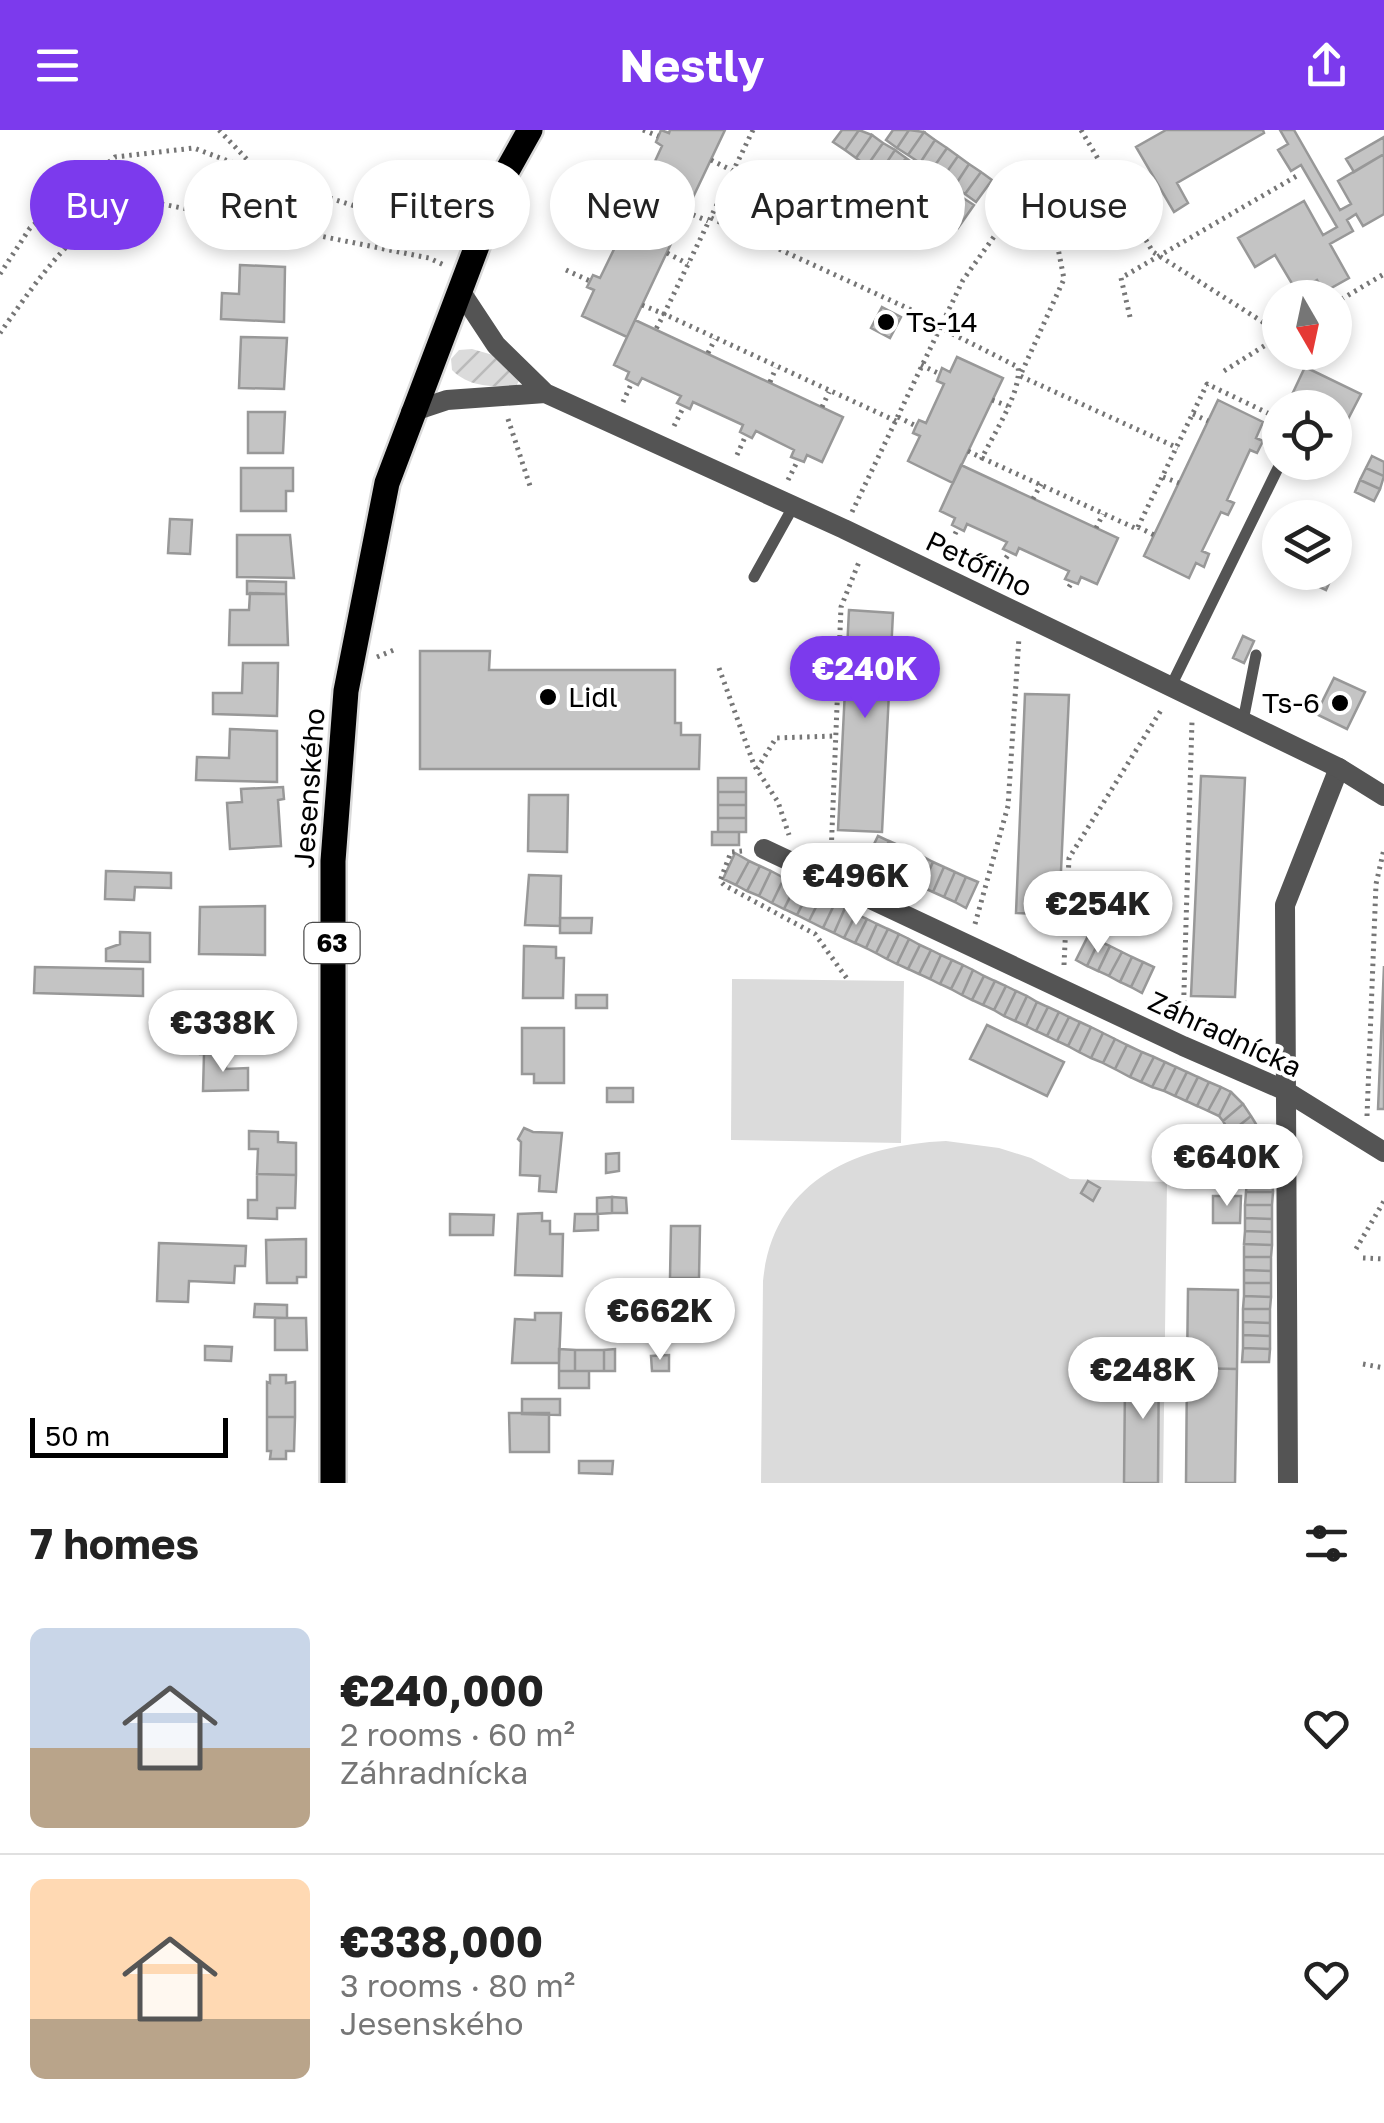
<!DOCTYPE html>
<meta charset="utf-8">
<style>
:root{--surface:#fff;--page:#f2f2f2;--text:#222;--muted:#767676;--line:#e0e0e0;--accent:#7c3aed}
body{margin:0;font-family:"Golos Text",sans-serif;background:var(--page);color:var(--text);height:100vh;display:flex;flex-direction:column;font-size:38px;white-space:nowrap}
*{box-sizing:border-box;margin:0}
p{font-size:32px;color:var(--muted)}
.icon{flex:none;width:55px;height:55px;fill:none;stroke:currentColor;stroke-width:2;stroke-linecap:round;stroke-linejoin:round}
.map{position:relative;height:1353px;overflow:hidden}
.side{display:flex;flex-direction:column;background:var(--surface);flex:1}
.side>*{flex:none}
.hud{position:absolute;left:30px;top:30px;width:1325px;height:90px;display:flex;gap:20px}
.needle{width:65px;rotate:171deg}
.controls{position:absolute;left:1262px;top:150px;display:grid;gap:20px}
.controls a{display:grid;place-items:center;width:90px;height:90px;border-radius:50%;background:var(--surface);box-shadow:0 5px 15px #0003;font-size:50px}
.scale{position:absolute;left:30px;bottom:25px;width:198px;box-sizing:border-box;padding-left:10px;border:5px solid #000;border-top:0;font-size:28px;line-height:35px;white-space:nowrap;color:#000;-webkit-text-stroke:8px #fff;paint-order:stroke}
.price{position:absolute;translate:-50% -85px;padding:0 22px;border-radius:35px;background:#fff;color:#222;font-size:32px;line-height:65px;filter:drop-shadow(0 2px 5px #0008)}
.price::after{content:'';position:absolute;left:50%;top:60px;width:30px;height:22px;margin-left:-15px;background:inherit;clip-path:polygon(0 0,100% 0,50% 100%)}
.price.active{background:var(--accent);color:#fff}
ul{padding:0;list-style:none}
li{display:flex;align-items:center;gap:30px;height:250px;padding:0 30px}
li+li{border-top:2px solid var(--line)}
li span{display:grid;place-items:center;flex:none;width:280px;height:200px;border-radius:15px;color:#555}
li>.icon{margin-inline-start:auto}
span .icon{width:120px;height:120px;fill:#fffc;stroke-width:1}
li b{font-size:42px}
h2{display:flex;justify-content:space-between;align-items:center;height:120px;padding:0 30px;font-size:42px}
.pill{padding:0 35px;border-radius:45px;background:var(--surface);box-shadow:0 5px 15px #0003;font-size:35px;line-height:90px}
.pill.active{background:var(--accent);color:#fff}
header{display:flex;justify-content:space-between;align-items:center;height:130px;padding:0 30px;background:var(--accent);color:#fff;font-size:45px;font-weight:700}
.map>svg:first-child{display:block}
</style>
<header><svg class="icon" aria-label="menu" viewBox="0 0 24 24"><path d="M4 6h16M4 12h16M4 18h16"/></svg>Nestly<svg class="icon" aria-label="share" viewBox="0 0 24 24"><path d="M12 15V3M7 8l5-5 5 5M5 13v7h14v-7"/></svg></header>
<div class="map">
<svg width="1384" height="1353" viewBox="0 0 1384 1353">
<defs>
<pattern id="garden-furrows" width="10" height="10" patternUnits="userSpaceOnUse" patternTransform="scale(2.5)"><rect width="10" height="10" fill="#dbdbdb"/><path d="M-1 1l2-2M0 10L10 0M9 11l2-2" fill="none" stroke="#bababa"/></pattern>
</defs>
<rect width="100%" height="100%" fill="#fff"/>
<!-- grass -->
<path fill="#dbdbdb" d="M732 849 904 851 901 1013 731 1010Z
M946 1011 999 1018 1031 1028 1070 1049 1167 1052 1163 1353H761L763 1151C773 1051 855 1015 946 1011Z"/>
<!-- garden -->
<path fill="url(#garden-furrows)" d="M472 219 493 225 520 248 516 257C492 256 470 258 452 240L451 229 459 220Z"/>
<!-- building -->
<path fill="#c4c4c4" stroke="#989898" stroke-width="2.5" d="M661 0 669 3 670 0H725L676 103 631 82 638 67 631 63 637 51 644 55 662 16 656 12Z
M842 0H859L845 20 833 12Z
M859 0 872 5 856 28 845 20Z
M893 0H909L897 18 886 10Z
M909 0 924 2 908 25 897 18Z
M1166 0H1263L1264 3 1177 53 1188 73 1174 82 1136 17Z
M1280 0H1294L1340 80 1351 74 1338 51 1384 24V84L1363 96 1356 84 1347 90 1353 101 1330 114 1349 148 1324 162 1317 150 1297 162 1275 125 1255 137 1238 108 1304 71 1323 105 1337 97 1301 35 1291 41 1278 20 1288 14Z
M924 2 935 10 920 33 908 25Z
M872 5 883 13 867 36 856 28Z
M1384 7V24L1354 42 1346 29Z
M935 10 947 18 931 41 920 33Z
M883 13 895 20 879 44 867 36Z
M947 18 958 26 942 49 931 41Z
M895 20 906 28 890 51 879 44Z
M958 26 969 34 954 57 942 49Z
M906 28 917 36 901 59 890 51Z
M969 34 981 42 965 64 954 57Z
M917 36 929 44 913 67 901 59Z
M981 42 992 50 976 72 965 64Z
M929 44 940 52 924 74 913 67Z
M940 52 951 60 935 82 924 74Z
M951 60 963 68 947 90 935 82Z
M963 68 974 75 958 98 947 90Z
M631 82 676 103 627 207 582 186 594 160 587 157 593 145 600 148 619 109 611 105 617 93 624 97Z
M240 135 285 137 284 192 221 189 222 163 239 164Z
M882 177 901 187 890 208 871 198Z
M635 190 843 287 822 332 807 325 804 332 791 327 794 320 756 301 752 308 740 302 743 295 693 272 690 279 677 273 681 266 642 248 638 255 626 249 629 242 614 235Z
M241 207 287 208 284 259 239 258Z
M957 227 1003 248 953 353 908 331 920 306 913 303 916 296 919 290 926 293 944 254 937 251 942 238 950 242Z
M1305 237 1361 264 1344 297 1335 293V278H1302L1289 271Z
M1218 270 1263 292 1256 308 1263 311 1257 323 1250 320 1227 370 1234 373 1228 385 1221 382 1202 421 1209 424 1204 437 1196 433 1189 448 1144 426Z
M248 282H285L283 323H248Z
M1372 326 1384 332V346L1366 338Z
M961 335 1118 408 1097 454 1081 447 1078 454 1065 449 1069 441 1019 418 1016 425 1003 419 1007 412 967 394 964 401 952 395 955 388 940 381Z
M241 338H293V361H286V381H241Z
M1366 338 1384 346 1380 359 1360 350Z
M1360 350 1380 359 1374 371 1355 362Z
M170 389 192 390 190 424 168 423Z
M237 405H290L294 448 237 447Z
M1321 442H1334L1326 460 1315 455Z
M247 451 286 452V464H247Z
M250 463 286 464 288 515H229L230 480H249Z
M849 480 893 483 882 702 838 700Z
M1243 506 1254 511 1244 533 1233 528Z
M420 521H490L489 540H675V593H681V605H700L699 639H420Z
M243 533H278L277 586 213 584V563H242Z
M1334 548 1365 562 1347 599 1316 584Z
M1025 564 1069 565 1059 785 1016 783Z
M230 599 277 601V652L196 650 197 627 229 628Z
M1201 646 1245 648 1235 867 1191 866Z
M718 648H746V662H718Z
M283 657 284 669 278 670 281 716 230 719 227 673 242 672 241 659Z
M718 662H746V675H718Z
M529 665H568L567 722 528 721Z
M718 675H746V688H718Z
M718 688H746V702H718Z
M712 702H739V715H712Z
M878 706 889 711 877 736 866 731Z
M889 711 900 716 889 741 877 736Z
M900 716 911 721 900 747 889 741Z
M911 721 922 726 911 752 900 747Z
M735 723 749 731 736 755 723 749Z
M922 726 933 732 922 757 911 752Z
M749 731 760 736 747 761 736 755Z
M933 732 944 737 933 762 922 757Z
M760 736 771 741 759 766 747 761Z
M944 737 955 742 944 767 933 762Z
M106 741 171 743V758L135 757 134 770 105 769Z
M771 741 784 748 772 773 759 766Z
M955 742 966 747 955 772 944 767Z
M529 745 561 746 560 796 525 795Z
M966 747 978 752 966 778 955 772Z
M784 748 796 755 784 779 772 773Z
M796 755 809 761 797 785 784 779Z
M809 761 821 767 809 791 797 785Z
M821 767 835 773 823 798 809 791Z
M835 773 845 778 834 803 823 798Z
M265 776V825L199 824 200 777Z
M845 778 856 784 844 808 834 803Z
M856 784 867 789 855 813 844 808Z
M560 788H592L591 803H560Z
M867 789 877 794 866 818 855 813Z
M877 794 888 799 876 823 866 818Z
M888 799 899 804 887 829 876 823Z
M120 802 150 803V832L106 831V819L120 814Z
M899 804 909 809 897 834 887 829Z
M1088 806 1099 811 1087 836 1076 830Z
M909 809 920 815 908 839 897 834Z
M1099 811 1110 816 1098 841 1087 836Z
M920 815 931 820 919 844 908 839Z
M524 816 556 817V828H564L563 868H523Z
M1110 816 1122 822 1109 846 1098 841Z
M931 820 941 825 930 849 919 844Z
M1122 822 1132 827 1120 852 1109 846Z
M941 825 952 830 940 854 930 849Z
M1132 827 1143 832 1131 857 1120 852Z
M952 830 963 835 951 859 940 854Z
M1143 832 1154 837 1142 863 1131 857Z
M963 835 973 840 962 865 951 859Z
M1384 836V979H1378Z
M35 837 143 839V866L34 863Z
M973 840 984 846 972 870 962 865Z
M984 846 995 851 983 875 972 870Z
M995 851 1006 856 994 880 983 875Z
M1006 856 1016 861 1004 886 994 880Z
M1016 861 1027 866 1015 891 1004 886Z
M576 865H607V878H576Z
M1027 866 1037 872 1026 896 1015 891Z
M1037 872 1048 877 1036 901 1026 896Z
M197 875H267L266 923 200 924V892H196Z
M1048 877 1059 882 1047 906 1036 901Z
M1059 882 1069 887 1057 911 1047 906Z
M1069 887 1080 892 1068 916 1057 911Z
M1080 892 1091 897 1079 922 1068 916Z
M987 895 1064 932 1047 966 970 929Z
M1091 897 1103 903 1091 928 1079 922Z
M522 898H564V953H534V944H522Z
M1103 903 1115 909 1103 933 1091 928Z
M1115 909 1127 915 1115 939 1103 933Z
M1127 915 1142 922 1130 947 1115 939Z
M1142 922 1154 927 1141 952 1130 947Z
M204 924H226V939L248 938V960L203 961Z
M1154 927 1165 932 1152 957 1141 952Z
M1165 932 1176 937 1164 961 1152 957Z
M1176 937 1187 942 1175 966 1164 961Z
M1187 942 1198 947 1186 971 1175 966Z
M1198 947 1209 952 1197 976 1186 971Z
M1209 952 1221 957 1208 981 1197 976Z
M1221 957 1231 962 1219 986 1208 981Z
M607 958H633V972H607Z
M1231 962 1243 974 1223 991 1219 986Z
M1243 974 1251 986 1230 1003 1223 991Z
M1251 986 1259 999 1236 1016 1230 1003Z
M524 998 533 1002 562 1003 556 1062 539 1061 540 1046 520 1045 521 1012 518 1009Z
M1259 999 1266 1014 1241 1027 1236 1016Z
M249 1001 278 1002V1012L296 1013V1045L257 1044 258 1019H249Z
M1266 1014 1269 1031 1245 1038 1241 1027Z
M619 1023V1041L606 1043V1024Z
M1269 1031 1272 1045 1247 1051 1245 1038Z
M257 1044 296 1045 295 1078H277V1089L248 1088V1070H257Z
M1272 1045 1273 1062H1246L1247 1051Z
M1088 1051 1100 1058 1093 1071 1081 1063Z
M1246 1062H1273L1272 1075H1245Z
M1213 1066H1241L1240 1093H1213Z
M612 1067 626 1068 627 1083H612Z
M612 1067V1083L597 1084V1068Z
M1245 1075H1272V1089L1245 1088Z
M542 1083V1091H550V1104H563L562 1146 515 1145 518 1084Z
M450 1084 494 1085 493 1105H450Z
M575 1084H598V1100L574 1101Z
M1245 1088 1272 1089V1102L1245 1101Z
M671 1096H700L699 1148H670Z
M1245 1101 1272 1102V1115L1244 1114Z
M306 1109V1147H297V1153H267L266 1110Z
M159 1113 246 1116 245 1136H235L234 1153 189 1151 188 1172 157 1171Z
M1244 1114 1272 1115 1271 1127H1244Z
M1244 1127H1271V1141L1244 1140Z
M1244 1140 1271 1141V1153H1244Z
M1244 1153H1271V1167L1244 1166Z
M1188 1159 1238 1160 1237 1239 1187 1238Z
M1244 1166 1271 1167 1270 1179H1243Z
M255 1174 287 1175V1188L254 1187Z
M1243 1179H1270V1193L1243 1192Z
M535 1183H561L559 1233H512L515 1189 535 1190Z
M275 1188H306L307 1220H275Z
M1243 1192 1270 1193V1206L1243 1205Z
M1243 1205 1270 1206V1219L1243 1218Z
M205 1216 232 1217 231 1231 205 1230Z
M1142 1216H1159L1158 1353H1124L1125 1255H1141Z
M1243 1218 1270 1219 1269 1232H1242Z
M559 1219 575 1220V1241H559Z
M615 1219V1241H604V1220Z
M575 1220H604V1241H575Z
M669 1225V1241H652L651 1226Z
M1187 1238 1237 1239 1235 1353H1186Z
M559 1241H589V1258H559Z
M270 1245H286V1253L295 1252V1287H267V1252L270 1253Z
M522 1269H560V1285L522 1284Z
M509 1283H549V1322H510Z
M267 1287H295L294 1321H286V1329H270L271 1321H267Z
M579 1331H613L612 1344 579 1343Z"/>
<g fill="none" stroke-linecap="round" stroke-linejoin="round">
<defs>
<path id="primary" d="M333 1353V731L346 561 387 353 502 50 530 0"/>
</defs>
<!-- primary casing -->
<use href="#primary" stroke="#dbdbdb" stroke-width="30"/>
<!-- path -->
<path stroke="#767676" stroke-width="5" stroke-dasharray="2.5 5" stroke-linecap="butt" d="M219 0 257 40
M643 0 658 6
M753 0 664 184 896 291
M1081 0 1153 122 1280 203
M711 30 733 41
M610 46 634 58
M1028 62 1057 113 1064 149 1020 246 1178 318
M686 82 708 91
M711 88 940 193
M590 89 614 99
M667 123 688 134
M566 140 590 151
M0 144 30 98 115 27 194 18 299 58 392 88 470 60
M1335 173 1384 144
M642 175 664 184 656 199
M1130 187 1121 148 1300 44
M939 197 1018 237C1022 261 993 305 982 328L1137 399 1207 254 1280 289
M0 203C27 165 73 95 118 79 130 75 145 75 157 73L429 128 444 135
M708 223 715 209
M921 235 940 244
M1224 241 1280 206
M770 252 776 238
M992 270 1008 276
M623 272 632 252
M822 277 829 262
M1193 284 1208 291
M898 287 916 296
M508 289 531 359
M674 296 684 276
M1266 319 1280 290
M968 321 982 328
M737 325 746 305
M1163 347 1179 353
M788 350 798 330
M1033 369 1041 354
M852 382 963 150 1036 48
M1138 397 1154 405
M1096 398 1103 384
M955 404 958 398
M1006 428 1010 422
M1069 457 1072 452
M377 527 396 519
M719 538 754 635 778 672 789 705
M757 639 776 608 834 606
M742 721 731 722 720 751 724 755 815 804 848 850
M831 725 841 477 859 432
M975 794 1008 676 1019 507
M1064 835 1069 728 1163 577
M1183 895 1192 591
M1367 986 1376 754 1384 719
M1356 1119 1384 1071
M1363 1128 1384 1129
M1363 1234 1384 1238"/>
<!-- service -->
<path stroke="#545454" stroke-width="11" d="M754 447 793 377
M1171 556 1281 332
M1243 591 1256 525"/>
<!-- minor -->
<path stroke="#545454" stroke-width="20" d="M764 719 1183 916 1284 960 1384 1022
M1288 1353 1285 775 1339 638"/>
<!-- tertiary -->
<path stroke="#545454" stroke-width="20" d="M459 159 496 215 545 263 844 399 1120 532 1339 638 1384 666
M411 282 447 270 545 263"/>
<!-- primary -->
<use href="#primary" stroke="#000" stroke-width="25"/>
</g>
<!-- markers -->
<g fill="#000" stroke="#fff" stroke-width="4">
<circle cx="886" cy="192" r="10"/>
<circle cx="548" cy="567" r="10"/>
<circle cx="1340" cy="573" r="10"/>
</g>
<g text-anchor="middle" stroke-width="8" stroke-linejoin="round" paint-order="stroke">
<!-- shield labels -->
<rect fill="#fff" stroke="#4c4c4c" stroke-width="2.5" x="304.5" y="793" width="55" height="40" rx="8"/>
<g font-size="25" font-weight="bold" fill="#000">
<text x="332" y="822">63</text>
</g>
<!-- poi labels -->
<g font-size="28" fill="#000" stroke="#fff" text-anchor="start">
<text x="906" y="202">Ts-14</text>
<text x="568" y="577">Lidl</text>
<text x="1320" y="583" text-anchor="end">Ts-6</text>
</g>
<!-- street labels -->
<g font-size="28" fill="#000" stroke="#fff">
<text transform="translate(979 434) rotate(26)" y="10">Petőfiho</text>
<text transform="translate(309 658) rotate(-86)" y="10">Jesenského</text>
<text transform="translate(1225 904) rotate(25)" y="10">Záhradnícka</text>
</g>
</g>
</svg>
<div class="controls">
<a><svg class="needle" viewBox="-14 -14 28 28"><path d="M0-13l5 13h-10z" fill="#e53935"/><path d="M0 13l5-13h-10z" fill="#767676"/></svg></a>
<a><svg class="icon" aria-label="locate" viewBox="0 0 24 24"><circle cx="12" cy="12" r="6"/><path d="M12 2v4M12 18v4M2 12h4M18 12h4"/></svg></a>
<a><svg class="icon" aria-label="layers" viewBox="0 0 24 24"><path d="M12 4l9 5-9 5-9-5zM3 14l9 5 9-5"/></svg></a>
</div>
<div class="scale">50 m</div>
<b class="price active" style="left:865px;top:591px">€240K</b>
<b class="price" style="left:856px;top:798px">€496K</b>
<b class="price" style="left:1098px;top:826px">€254K</b>
<b class="price" style="left:223px;top:945px">€338K</b>
<b class="price" style="left:1227px;top:1079px">€640K</b>
<b class="price" style="left:660px;top:1233px">€662K</b>
<b class="price" style="left:1143px;top:1292px">€248K</b>
<div class="hud">
<a class="pill active">Buy</a>
<a class="pill">Rent</a>
<a class="pill">Filters</a>
<a class="pill">New</a>
<a class="pill">Apartment</a>
<a class="pill">House</a>
</div>
</div>
<section class="side">
<h2>7 homes<svg class="icon" aria-label="filters" viewBox="0 0 24 24"><path d="M4 7h16M4 17h16"/><circle cx="9" cy="7" r="2"/><circle cx="15" cy="17" r="2"/></svg></h2>
<ul>
<li><span style="background:linear-gradient(#c9d6e8 60%,#b9a48a 0)"><svg class="icon" aria-label="home" viewBox="0 0 24 24"><path d="M3 11l9-7 9 7M6 9v11h12V9"/></svg></span><div><b>€240,000</b><p>2 rooms · 60 m²</p><p>Záhradnícka</p></div><svg class="icon" aria-label="heart" viewBox="0 0 24 24"><path d="M12 20l-8-8c-3-5 5-10 8-4 3-6 11-1 8 4z"/></svg></li>
<li><span style="background:linear-gradient(#ffd9b3 70%,#b9a48a 0)"><svg class="icon" aria-label="home" viewBox="0 0 24 24"><path d="M3 11l9-7 9 7M6 9v11h12V9"/></svg></span><div><b>€338,000</b><p>3 rooms · 80 m²</p><p>Jesenského</p></div><svg class="icon" aria-label="heart" viewBox="0 0 24 24"><path d="M12 20l-8-8c-3-5 5-10 8-4 3-6 11-1 8 4z"/></svg></li>
</ul>
</section>
